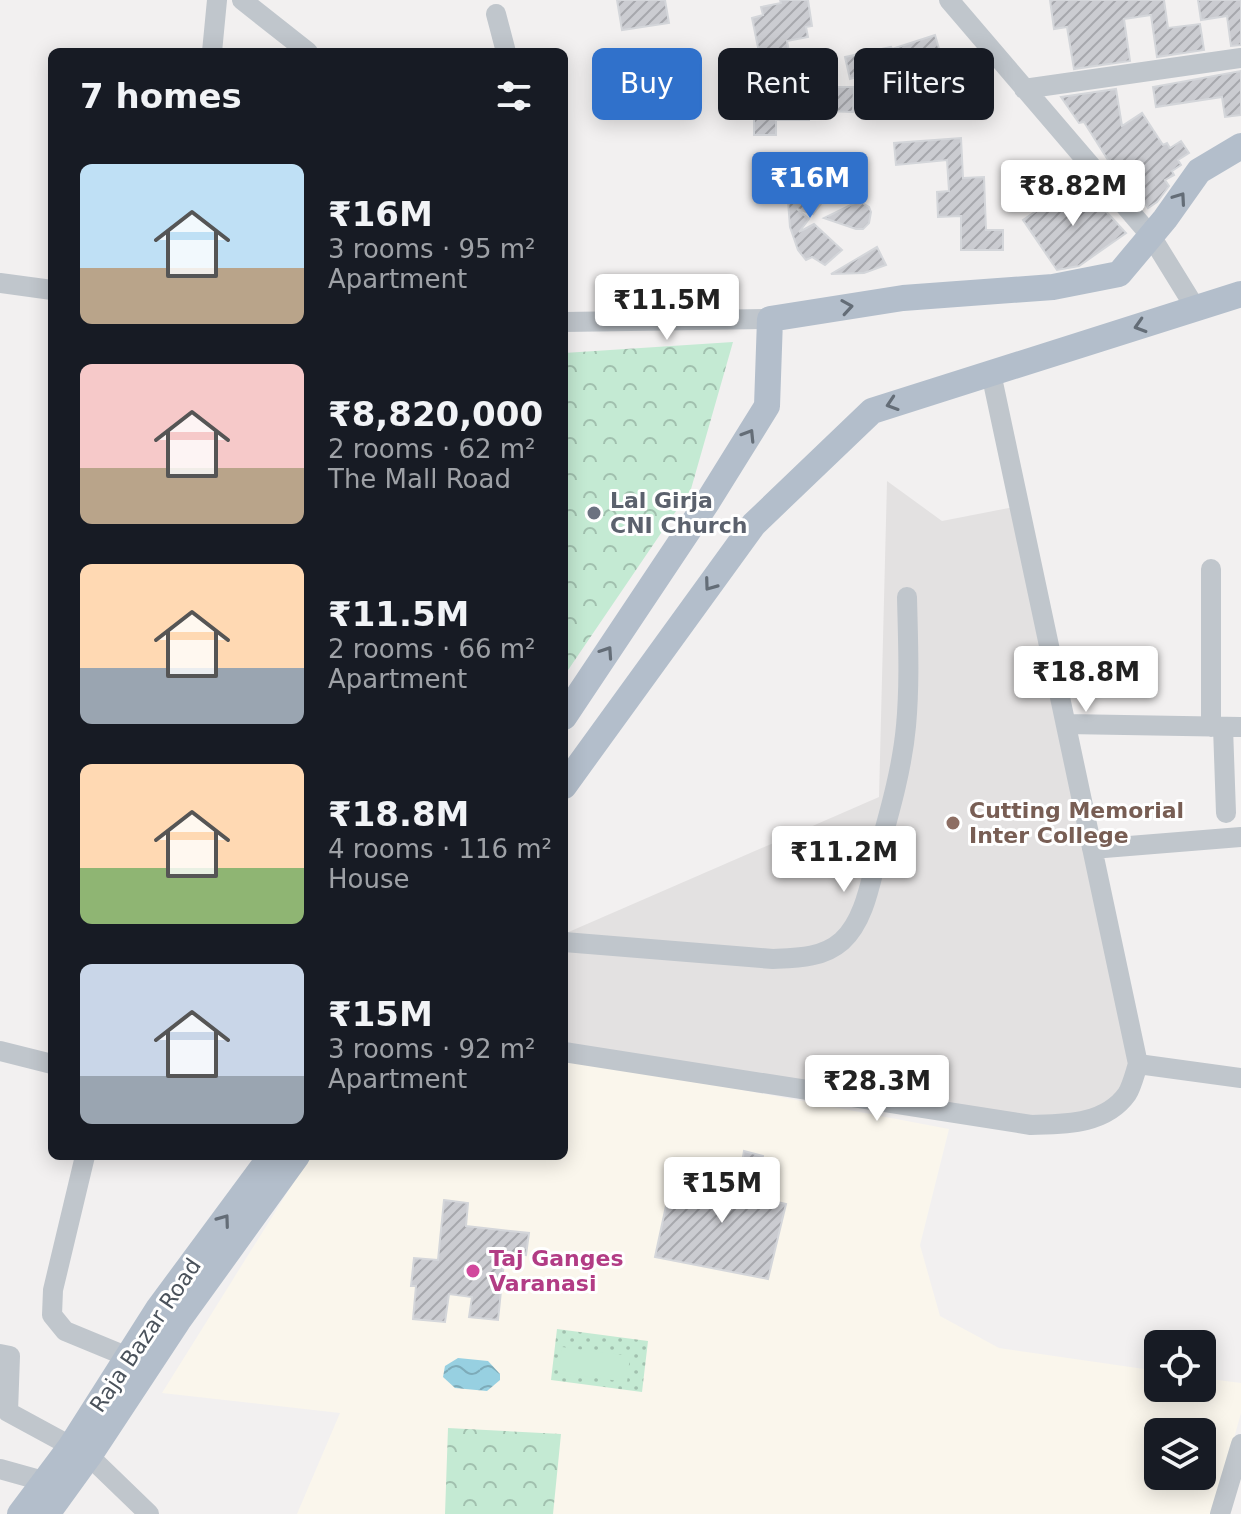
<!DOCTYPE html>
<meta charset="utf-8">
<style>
:root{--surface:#171b24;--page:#20242c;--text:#f1f3f6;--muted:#9ea1a6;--accent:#3071cb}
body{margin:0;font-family:"DejaVu Sans",sans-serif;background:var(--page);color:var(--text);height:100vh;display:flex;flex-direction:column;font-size:30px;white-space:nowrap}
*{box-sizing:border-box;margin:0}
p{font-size:26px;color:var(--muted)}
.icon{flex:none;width:44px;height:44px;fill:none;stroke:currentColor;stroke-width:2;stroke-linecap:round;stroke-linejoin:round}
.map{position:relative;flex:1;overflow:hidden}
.side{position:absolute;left:48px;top:48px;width:520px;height:1112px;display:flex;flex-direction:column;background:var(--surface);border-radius:12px;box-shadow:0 4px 20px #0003}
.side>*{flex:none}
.hud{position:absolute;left:592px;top:48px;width:528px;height:72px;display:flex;gap:16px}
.tools{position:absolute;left:1144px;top:1330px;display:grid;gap:16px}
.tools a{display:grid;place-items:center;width:72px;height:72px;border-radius:12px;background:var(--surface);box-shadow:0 4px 20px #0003;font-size:40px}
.price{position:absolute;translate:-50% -68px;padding:0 18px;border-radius:8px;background:#fff;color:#222;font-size:26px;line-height:52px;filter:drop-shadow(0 2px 4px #0008)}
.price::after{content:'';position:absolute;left:50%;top:48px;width:24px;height:18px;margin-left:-12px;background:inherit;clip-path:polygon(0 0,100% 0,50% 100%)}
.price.active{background:var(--accent);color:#fff}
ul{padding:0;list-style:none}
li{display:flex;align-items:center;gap:24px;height:200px;padding:0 32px}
li span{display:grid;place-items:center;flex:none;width:224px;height:160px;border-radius:12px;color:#555}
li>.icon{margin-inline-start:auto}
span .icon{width:96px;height:96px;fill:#fffc;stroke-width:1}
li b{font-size:34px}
h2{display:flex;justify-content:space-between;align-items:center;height:96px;padding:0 32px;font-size:34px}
.chip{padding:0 28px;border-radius:12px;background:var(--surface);box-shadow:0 4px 20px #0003;font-size:28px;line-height:72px}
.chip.active{background:var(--accent);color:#fff}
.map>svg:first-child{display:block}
</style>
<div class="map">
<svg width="1241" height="1514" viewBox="0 0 1241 1514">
<defs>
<pattern id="grass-dots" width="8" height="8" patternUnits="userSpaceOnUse" patternTransform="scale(2)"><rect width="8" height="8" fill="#c4ead3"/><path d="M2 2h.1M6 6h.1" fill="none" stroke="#a1c0ae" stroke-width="1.8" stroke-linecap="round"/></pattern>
<pattern id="forest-crowns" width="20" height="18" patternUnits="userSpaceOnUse" patternTransform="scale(2)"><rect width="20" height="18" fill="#c4ead3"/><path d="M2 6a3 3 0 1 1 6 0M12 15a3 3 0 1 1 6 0" fill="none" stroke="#a1c0ae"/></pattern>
<pattern id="water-waves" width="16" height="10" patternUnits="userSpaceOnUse" patternTransform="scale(2)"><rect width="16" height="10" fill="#97d0e1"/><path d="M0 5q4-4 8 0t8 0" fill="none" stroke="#7dabb9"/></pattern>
<pattern id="building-hatch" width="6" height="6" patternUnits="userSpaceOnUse" patternTransform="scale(2)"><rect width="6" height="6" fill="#cbccd1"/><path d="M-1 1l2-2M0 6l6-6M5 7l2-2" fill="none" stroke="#a7a8ad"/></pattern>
</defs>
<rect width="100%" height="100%" fill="#f2f0f0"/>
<!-- commercial -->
<path fill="#faf6ec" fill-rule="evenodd" d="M564 1056 949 1129 920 1245 940 1316 999 1348 1158 1371V1388H1202V1378L1241 1383V1413L1213 1514H297L340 1413 162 1393 310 1156H564ZM1158 1432H1202V1476H1158Z"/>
<!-- education -->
<path fill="#e3e1e1" d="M887 481 942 521 1019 506 1138 1064 1127 1094 1074 1123 564 1052V934L879 797Z"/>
<!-- grass -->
<path fill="url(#grass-dots)" d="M936 63 962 97 940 115 867 120 864 83Z
M557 1329 648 1341 642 1392 551 1380Z"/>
<!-- forest -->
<path fill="url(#forest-crowns)" d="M733 342 691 489 564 676V353Z
M448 1428 561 1434 553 1514H445Z"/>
<!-- pitch -->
<path fill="#c4ead3" d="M562 1347 630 1356 627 1382 558 1373Z"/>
<!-- water -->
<path fill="url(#water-waves)" d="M458 1358 488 1361 500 1374V1380L487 1391 455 1388 443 1377 445 1366Z"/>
<!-- building -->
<path fill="url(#building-hatch)" stroke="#d4d6da" stroke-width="2" d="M617 0H665L669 23 622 30Z
M780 0H808L812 26 806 27 808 37 787 41 791 62 762 67 752 18 763 15 761 7 781 3Z
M1050 0H1164L1168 28 1200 24 1204 50 1157 57 1151 15 1124 19 1130 61 1074 69 1067 27 1054 29Z
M1198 0H1241V45L1231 46 1227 16 1201 20Z
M935 35 940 52 850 79 845 57 891 47 892 49Z
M956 53 979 81 965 93 942 65Z
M1241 71V115L1225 117 1222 97 1156 107 1153 87Z
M837 87H854L853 112 821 111V117H809V120H776V135H754V108H738V94H760V103H790V96H795V88H809L808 97H813V100H836Z
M1116 89 1122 126 1142 113 1163 145 1167 143 1170 148 1181 141 1189 153 1178 160 1181 165 1172 171 1174 175 1165 180 1169 186 1157 202 1148 208 1130 180 1125 184 1114 167 1113 168 1084 122 1079 123 1061 97Z
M961 138 963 178 984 177 986 230H1003V250H961V216L938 217 937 192 949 191 947 160 896 165 894 143Z
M808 169 831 191 813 214 797 209 809 219 799 232 814 224 842 250 825 265 812 257 806 260 798 250 790 227 788 201 790 202 794 190Z
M1079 182 1126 233 1079 266 1057 270 1023 220Z
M859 201 869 207 871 212 869 223 863 229H856L824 218Z
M877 247 886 265 864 273 831 274Z
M744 1151 763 1156 756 1197 786 1204 768 1279 655 1257 672 1178 708 1186V1191L736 1197Z
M444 1200 468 1203 466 1226 529 1233 526 1255 505 1252 498 1320 469 1317 472 1297 449 1294 445 1322 413 1319 416 1286H411L414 1258 438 1260Z"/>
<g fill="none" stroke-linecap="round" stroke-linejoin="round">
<!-- minor -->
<path stroke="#c0c6cc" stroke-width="20" d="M242 0 308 52
M949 0 1151 236 1196 309
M496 14 506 52
M212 52 217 0
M1024 89 1241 58
M0 283 52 290
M564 322 770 319
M1211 569V727
M1066 724 1241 727
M1223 727 1226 813
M1092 849 1241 837
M564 942 773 959C797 958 823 958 842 941 864 921 870 884 877 857 889 814 902 770 906 726 910 683 908 640 907 597
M0 1051 52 1064
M564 1052 1031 1125C1064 1124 1105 1125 1127 1094 1132 1086 1135 1073 1138 1064L991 373
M1138 1064 1241 1078
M85 1156 53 1290 52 1315 65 1331 128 1357
M0 1354 10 1356 8 1412 89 1456 149 1514
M0 1469 43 1481
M1220 1514 1241 1444"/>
<!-- major -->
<path stroke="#b3becb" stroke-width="26" d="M564 717 708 501 767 406 770 319 903 298 1053 287 1119 274 1165 219 1199 171 1241 146
M564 786 754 524 872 411 1241 294
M20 1514 71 1446 158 1309 271 1156
M47 1514 89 1456 178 1321 297 1156"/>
</g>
<!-- one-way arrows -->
<defs><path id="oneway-chevron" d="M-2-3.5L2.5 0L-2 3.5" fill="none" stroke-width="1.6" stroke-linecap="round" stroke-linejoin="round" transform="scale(2)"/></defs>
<g stroke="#646d77">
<use href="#oneway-chevron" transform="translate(1180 198) rotate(-55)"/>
<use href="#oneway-chevron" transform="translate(847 307) rotate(-9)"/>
<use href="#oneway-chevron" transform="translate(1140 326) rotate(163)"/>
<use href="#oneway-chevron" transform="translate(892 404) rotate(162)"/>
<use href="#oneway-chevron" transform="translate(749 435) rotate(-58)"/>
<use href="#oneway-chevron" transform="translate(710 585) rotate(126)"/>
<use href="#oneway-chevron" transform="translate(607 652) rotate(-56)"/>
<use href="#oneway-chevron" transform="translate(224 1220) rotate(-54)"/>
</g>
<!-- markers -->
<circle fill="#6b7280" stroke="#fff" stroke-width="3" cx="594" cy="513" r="8"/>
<circle fill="#8d6e63" stroke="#fff" stroke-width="3" cx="953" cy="823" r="8"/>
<circle fill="#d1479c" stroke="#fff" stroke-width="3" cx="473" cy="1271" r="8"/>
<g text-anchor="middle" stroke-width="6" stroke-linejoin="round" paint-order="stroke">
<!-- worship labels -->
<g font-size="22" font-weight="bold" fill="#5b616d" stroke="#fff" text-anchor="start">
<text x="610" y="508">Lal Girja<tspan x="610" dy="25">CNI Church</tspan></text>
</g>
<!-- education labels -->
<g font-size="22" font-weight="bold" fill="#785e54" stroke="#fff" text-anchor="start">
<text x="969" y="818">Cutting Memorial<tspan x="969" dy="25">Inter College</tspan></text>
</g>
<!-- hotel labels -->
<g font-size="22" font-weight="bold" fill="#b23c85" stroke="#fff" text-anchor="start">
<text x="489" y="1266">Taj Ganges<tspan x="489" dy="25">Varanasi</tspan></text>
</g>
<!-- street labels -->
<g font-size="22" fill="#4a525b" stroke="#fff">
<text transform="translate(145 1335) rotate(-56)" y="8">Raja Bazar Road</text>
</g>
</g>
</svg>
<div class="tools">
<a><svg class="icon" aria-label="locate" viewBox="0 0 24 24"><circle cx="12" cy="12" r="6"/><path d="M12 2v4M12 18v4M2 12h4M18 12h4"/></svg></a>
<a><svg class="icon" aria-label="layers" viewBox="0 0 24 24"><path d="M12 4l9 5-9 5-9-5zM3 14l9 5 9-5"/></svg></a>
</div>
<b class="price active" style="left:810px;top:220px">₹16M</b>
<b class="price" style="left:1073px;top:228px">₹8.82M</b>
<b class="price" style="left:667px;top:342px">₹11.5M</b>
<b class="price" style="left:1086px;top:714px">₹18.8M</b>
<b class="price" style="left:844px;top:894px">₹11.2M</b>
<b class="price" style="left:877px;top:1123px">₹28.3M</b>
<b class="price" style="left:722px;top:1225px">₹15M</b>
<div class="hud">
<a class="chip active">Buy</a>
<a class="chip">Rent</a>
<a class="chip">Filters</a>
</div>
<section class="side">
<h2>7 homes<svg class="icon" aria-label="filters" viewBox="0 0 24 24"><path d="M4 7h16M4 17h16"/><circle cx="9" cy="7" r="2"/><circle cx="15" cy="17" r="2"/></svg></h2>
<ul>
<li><span style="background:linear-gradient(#bfe0f5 65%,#b9a48a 0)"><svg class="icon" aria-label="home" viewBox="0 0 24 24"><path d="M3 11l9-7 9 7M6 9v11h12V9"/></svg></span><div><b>₹16M</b><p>3 rooms · 95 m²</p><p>Apartment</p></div></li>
<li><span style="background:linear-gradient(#f6c9c9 65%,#b9a48a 0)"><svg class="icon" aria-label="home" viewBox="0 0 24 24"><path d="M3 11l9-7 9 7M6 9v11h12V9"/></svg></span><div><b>₹8,820,000</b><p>2 rooms · 62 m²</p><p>The Mall Road</p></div></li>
<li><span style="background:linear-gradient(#ffd9b3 65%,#9aa5b1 0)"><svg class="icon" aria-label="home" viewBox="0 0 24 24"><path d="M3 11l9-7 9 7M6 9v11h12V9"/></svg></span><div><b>₹11.5M</b><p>2 rooms · 66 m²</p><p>Apartment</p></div></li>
<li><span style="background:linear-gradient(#ffd9b3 65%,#8fb573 0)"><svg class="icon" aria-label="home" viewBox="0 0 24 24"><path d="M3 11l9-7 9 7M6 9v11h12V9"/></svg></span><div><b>₹18.8M</b><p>4 rooms · 116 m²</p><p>House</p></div></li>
<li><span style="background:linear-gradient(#c9d6e8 70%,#9aa5b1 0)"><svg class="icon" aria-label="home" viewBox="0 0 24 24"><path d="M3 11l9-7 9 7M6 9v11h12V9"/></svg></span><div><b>₹15M</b><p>3 rooms · 92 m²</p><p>Apartment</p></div></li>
</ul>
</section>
</div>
